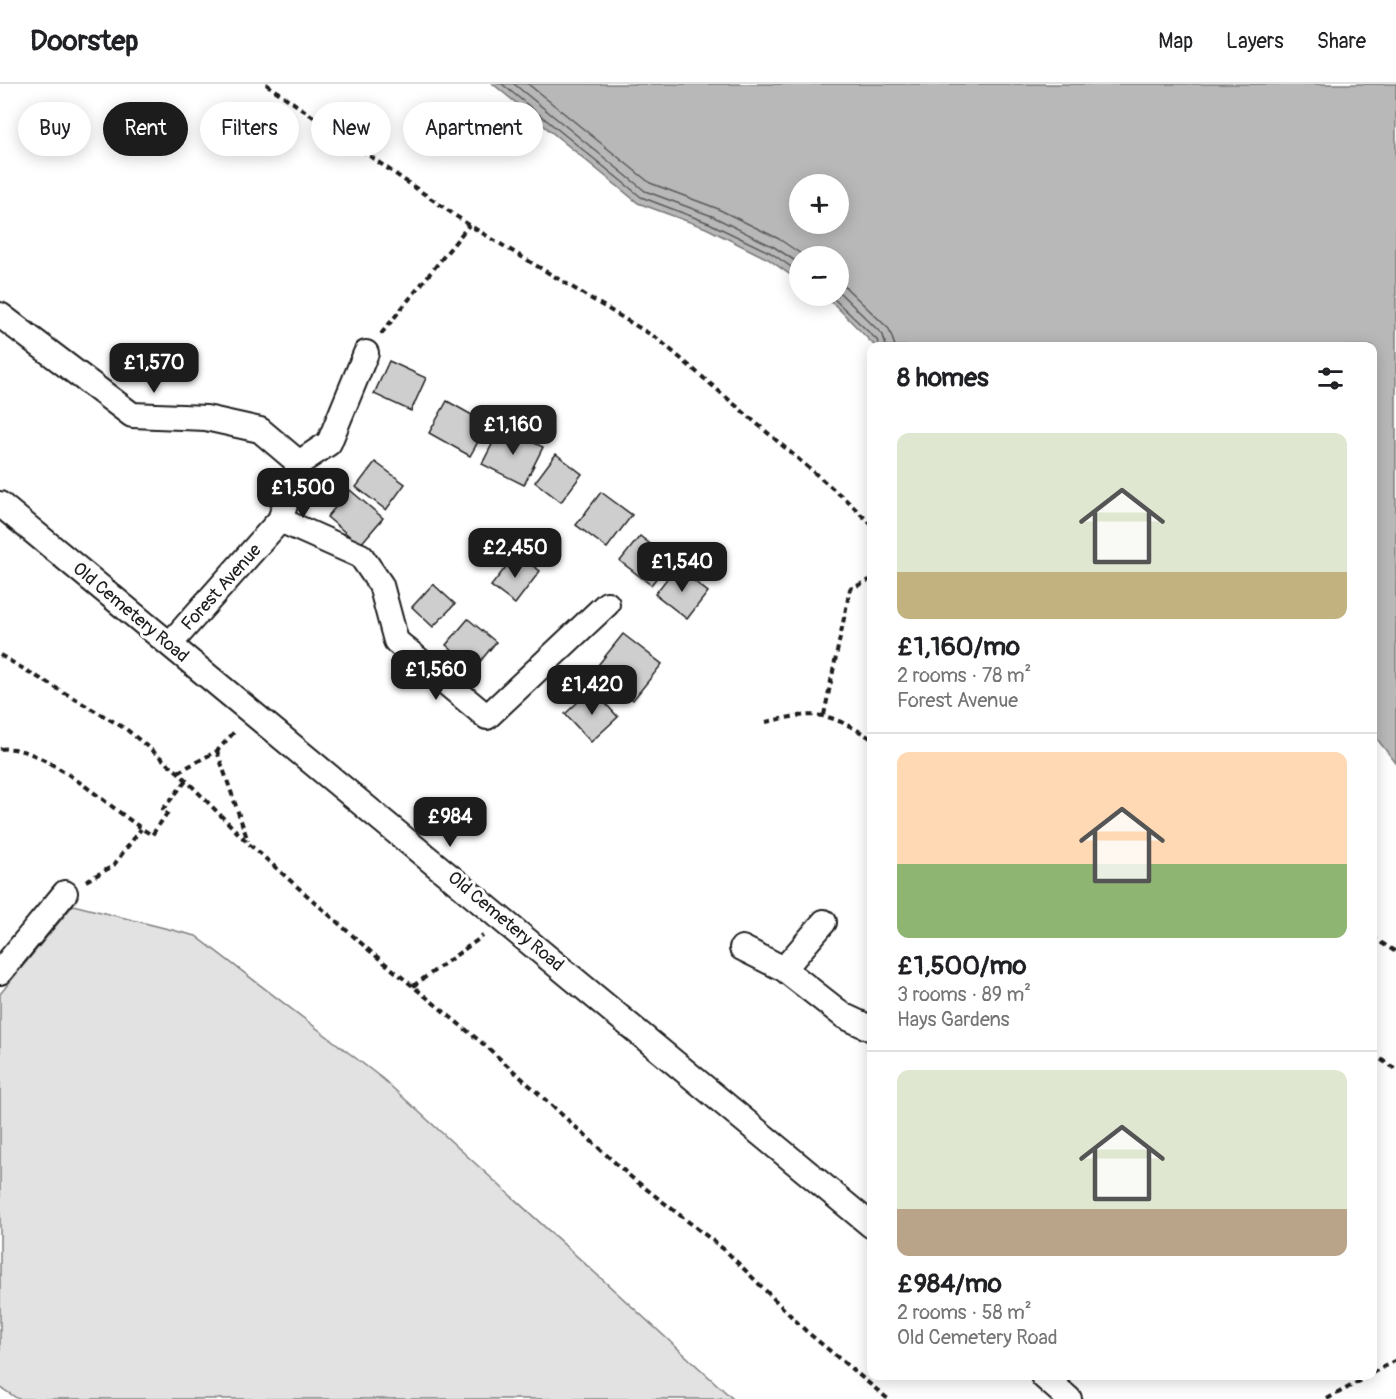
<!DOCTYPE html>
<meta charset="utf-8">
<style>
:root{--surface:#fff;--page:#f2f2f2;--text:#202124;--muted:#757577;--line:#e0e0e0;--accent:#1c1c1c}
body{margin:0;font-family:Pangolin,sans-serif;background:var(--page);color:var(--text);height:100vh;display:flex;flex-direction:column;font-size:22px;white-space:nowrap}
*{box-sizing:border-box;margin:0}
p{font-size:20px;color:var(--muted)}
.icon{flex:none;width:33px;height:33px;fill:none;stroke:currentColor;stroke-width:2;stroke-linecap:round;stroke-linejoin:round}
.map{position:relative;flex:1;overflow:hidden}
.details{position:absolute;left:867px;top:258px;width:510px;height:1038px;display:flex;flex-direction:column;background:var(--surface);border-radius:12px;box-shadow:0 3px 15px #0003}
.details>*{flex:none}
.hud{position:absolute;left:18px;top:18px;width:570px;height:54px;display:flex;gap:12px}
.tools{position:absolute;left:789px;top:90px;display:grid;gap:12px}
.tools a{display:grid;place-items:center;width:60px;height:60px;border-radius:50%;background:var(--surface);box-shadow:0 3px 15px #0003;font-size:30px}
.price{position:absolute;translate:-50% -51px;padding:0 14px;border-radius:12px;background:var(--accent);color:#fff;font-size:20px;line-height:39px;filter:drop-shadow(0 2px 3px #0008)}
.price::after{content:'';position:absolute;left:50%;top:36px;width:18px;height:14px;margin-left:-9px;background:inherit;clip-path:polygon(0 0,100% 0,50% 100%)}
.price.on{background:#222;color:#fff}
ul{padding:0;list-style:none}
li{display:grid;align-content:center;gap:12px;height:318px;padding:0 30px}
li+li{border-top:2px solid var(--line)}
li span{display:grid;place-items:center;height:186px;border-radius:12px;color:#555}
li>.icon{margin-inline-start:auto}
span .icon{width:108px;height:108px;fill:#fffc;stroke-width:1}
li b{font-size:26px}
h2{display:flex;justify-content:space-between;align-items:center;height:72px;padding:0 30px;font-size:26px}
.tag{padding:0 21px;border-radius:27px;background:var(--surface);box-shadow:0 3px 15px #0003;font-size:21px;line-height:54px}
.tag.on{background:var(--accent);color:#fff}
header{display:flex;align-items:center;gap:36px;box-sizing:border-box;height:84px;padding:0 30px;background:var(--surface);border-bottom:2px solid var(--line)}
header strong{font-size:28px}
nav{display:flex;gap:33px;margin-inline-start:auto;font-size:21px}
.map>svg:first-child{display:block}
</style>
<header>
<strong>Doorstep</strong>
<nav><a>Map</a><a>Layers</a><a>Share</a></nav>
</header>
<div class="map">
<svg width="1396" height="1315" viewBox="0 0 1396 1315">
<rect width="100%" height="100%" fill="#fff"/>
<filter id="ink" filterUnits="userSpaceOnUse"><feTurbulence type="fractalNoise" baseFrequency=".0167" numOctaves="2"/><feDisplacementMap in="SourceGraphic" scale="12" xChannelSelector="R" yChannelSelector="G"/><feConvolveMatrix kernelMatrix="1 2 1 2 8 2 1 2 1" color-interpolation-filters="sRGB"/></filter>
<g filter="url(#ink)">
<!-- green -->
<path fill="#e2e2e2" stroke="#7f7f7f" stroke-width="1.5" d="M73 821 196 852 383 995 733 1315H18L0 1303V910Z"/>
<!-- water -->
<path fill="#b8b8b8" stroke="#7a7a7a" stroke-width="1.5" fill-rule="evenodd" d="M493 0H1396V679L1373 650 1372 262H875L835 221 821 212H838V172H800L799 197 768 175 706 144 638 119ZM800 100H838V140H800Z"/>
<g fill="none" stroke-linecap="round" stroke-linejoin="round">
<!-- shore -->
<path stroke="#5a5a5a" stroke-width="1.5" d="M502 0 641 113 709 139 771 169 800 189
M514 0 645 107 712 132 774 163 800 180
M528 0 650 99 716 124 779 155 804 172
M838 196 889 245 895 262
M838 207 883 251 886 262
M831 212 877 256 879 262"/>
</g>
<!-- building -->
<path fill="#cecece" stroke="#1c1c1c" stroke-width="1.5" d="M389 277 426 294 411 327 374 310Z
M447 317 488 340 470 372 429 349Z
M501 343 543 363 524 401 482 380Z
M556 370 582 390 561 418 535 398Z
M375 378 405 400 386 426 356 403Z
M350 406 383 434 360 461 327 433Z
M601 408 632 431 607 464 576 441Z
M640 452 671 476 651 501 620 477Z
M516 470 540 487 515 520 491 502Z
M676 483 708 508 687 535 655 510Z
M433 500 455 520 433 543 412 523Z
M468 535 496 558 474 585 446 561Z
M623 550 662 580 633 616 594 586Z
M592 605 618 633 591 658 565 630Z"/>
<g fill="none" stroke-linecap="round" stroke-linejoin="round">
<defs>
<path id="street" d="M0 231 132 331 206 334 260 346 299 379
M0 420 872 1142
M280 436 361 472 381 501 396 557 487 633 607 520
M170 560 280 436 299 379 329 359 366 269
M742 864 784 885 844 932 872 945
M784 885 824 838
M0 888 65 809
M1043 1292 1069 1315"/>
</defs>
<!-- street casing -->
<use href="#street" stroke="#1c1c1c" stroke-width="28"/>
<!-- path -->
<path stroke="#1c1c1c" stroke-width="4" stroke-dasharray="6 4.5" stroke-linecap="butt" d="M266 0 469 141 658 255 845 415 872 441
M381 250 469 141
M0 571 126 645 178 688 249 760 370 867 487 963 631 1093 726 1167 806 1247 888 1315
M824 631 850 505 872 495
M766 638C817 627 827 627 872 655
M0 665C43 658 113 728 152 751L168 728 163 725 186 697
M217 667 248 757
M178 688 217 667 236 646
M86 797 113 782 141 745
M1372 853 1396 868
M413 902 483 852
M1372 970 1396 985
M1372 1289 1396 1276
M1327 1315 1369 1292"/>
<!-- street -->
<use href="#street" stroke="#fff" stroke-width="24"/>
</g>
</g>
<g text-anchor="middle" stroke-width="6" stroke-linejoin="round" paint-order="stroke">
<!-- street labels -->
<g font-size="18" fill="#1c1c1c" stroke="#fff">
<text transform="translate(221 503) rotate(-48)" y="6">Forest Avenue</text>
<text transform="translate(131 528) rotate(40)" y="6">Old Cemetery Road</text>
<text transform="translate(506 837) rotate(40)" y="6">Old Cemetery Road</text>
</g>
</g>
</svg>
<div class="tools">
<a>+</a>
<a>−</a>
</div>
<b class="price" style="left:154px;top:310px">£1,570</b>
<b class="price on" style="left:513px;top:372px">£1,160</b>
<b class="price" style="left:303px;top:435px">£1,500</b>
<b class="price" style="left:515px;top:495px">£2,450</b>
<b class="price" style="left:682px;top:509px">£1,540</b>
<b class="price" style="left:436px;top:617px">£1,560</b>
<b class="price" style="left:592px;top:632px">£1,420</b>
<b class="price" style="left:450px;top:764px">£984</b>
<div class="hud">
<a class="tag">Buy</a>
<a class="tag on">Rent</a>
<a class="tag">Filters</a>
<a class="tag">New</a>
<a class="tag">Apartment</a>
</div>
<section class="details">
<h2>8 homes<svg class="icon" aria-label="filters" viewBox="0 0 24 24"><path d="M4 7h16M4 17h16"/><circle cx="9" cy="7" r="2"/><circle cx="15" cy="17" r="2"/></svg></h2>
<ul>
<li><span style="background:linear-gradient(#dfe7d0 75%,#c2b280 0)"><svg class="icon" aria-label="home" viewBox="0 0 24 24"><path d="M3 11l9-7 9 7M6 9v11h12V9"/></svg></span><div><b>£1,160/mo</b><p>2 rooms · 78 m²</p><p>Forest Avenue</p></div></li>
<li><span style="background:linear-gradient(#ffd9b3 60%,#8fb573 0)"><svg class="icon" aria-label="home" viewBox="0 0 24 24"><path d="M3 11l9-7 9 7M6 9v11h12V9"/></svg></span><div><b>£1,500/mo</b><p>3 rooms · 89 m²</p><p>Hays Gardens</p></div></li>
<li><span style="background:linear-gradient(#dfe7d0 75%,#b9a48a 0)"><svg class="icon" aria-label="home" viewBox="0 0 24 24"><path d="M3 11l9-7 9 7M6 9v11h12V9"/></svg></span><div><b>£984/mo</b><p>2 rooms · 58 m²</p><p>Old Cemetery Road</p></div></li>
</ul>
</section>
</div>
